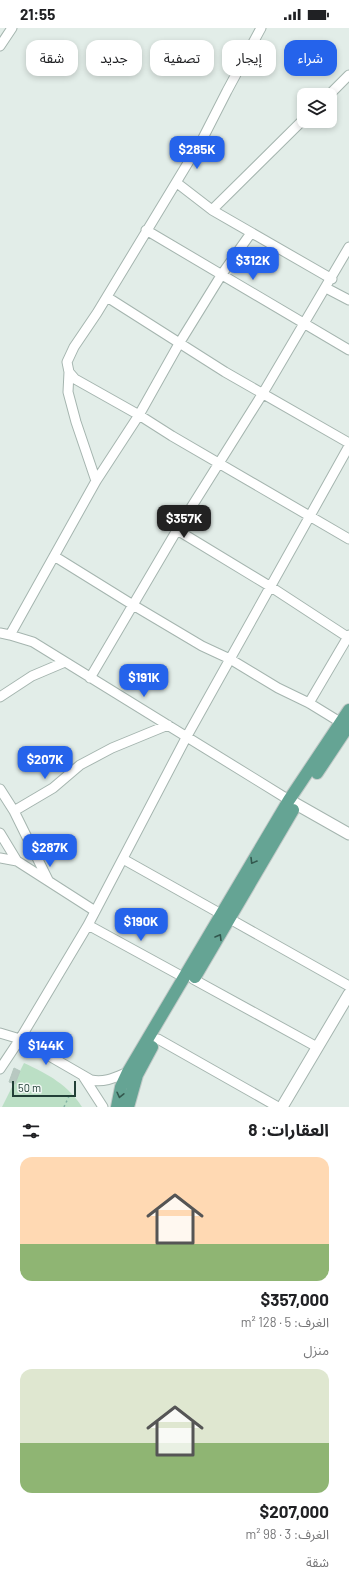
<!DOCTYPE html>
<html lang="ar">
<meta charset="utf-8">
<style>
:root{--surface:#fff;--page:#f2f2f2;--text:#202124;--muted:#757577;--accent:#2563eb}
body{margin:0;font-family:Barlow,"Noto Sans Arabic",sans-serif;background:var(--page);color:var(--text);direction:rtl;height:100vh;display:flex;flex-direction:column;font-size:15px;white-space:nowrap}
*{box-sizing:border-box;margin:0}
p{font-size:13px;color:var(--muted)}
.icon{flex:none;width:22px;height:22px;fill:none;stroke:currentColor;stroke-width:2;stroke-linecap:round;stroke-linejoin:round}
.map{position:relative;height:1079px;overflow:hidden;direction:ltr}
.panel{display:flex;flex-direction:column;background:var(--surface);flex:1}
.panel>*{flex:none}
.banner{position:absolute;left:12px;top:12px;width:325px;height:36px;direction:rtl;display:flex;gap:8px}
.tools{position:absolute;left:297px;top:60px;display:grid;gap:8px}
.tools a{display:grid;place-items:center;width:40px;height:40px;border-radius:8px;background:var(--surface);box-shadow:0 2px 6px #0003;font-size:20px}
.scale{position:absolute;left:12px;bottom:10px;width:64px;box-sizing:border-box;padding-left:4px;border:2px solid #223f37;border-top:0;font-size:11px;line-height:14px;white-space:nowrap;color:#223f37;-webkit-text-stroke:3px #f3f9f6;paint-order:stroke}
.price{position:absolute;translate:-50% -34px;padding:0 9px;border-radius:8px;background:var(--accent);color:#fff;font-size:13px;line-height:26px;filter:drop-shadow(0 1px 2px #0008)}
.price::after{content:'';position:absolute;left:50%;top:24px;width:12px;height:9px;margin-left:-6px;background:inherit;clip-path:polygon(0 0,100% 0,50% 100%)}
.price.on{background:#222;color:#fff}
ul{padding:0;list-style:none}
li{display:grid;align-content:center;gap:8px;height:212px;padding:0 20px}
li span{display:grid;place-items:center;height:124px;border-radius:12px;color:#555}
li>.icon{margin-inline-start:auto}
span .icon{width:72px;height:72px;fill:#fffc;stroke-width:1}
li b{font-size:17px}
h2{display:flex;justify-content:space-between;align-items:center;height:48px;padding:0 20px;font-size:17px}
.tag{padding:0 14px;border-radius:12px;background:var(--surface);box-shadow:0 2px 6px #0003;font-size:14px;line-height:36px}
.tag.on{background:var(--accent);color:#fff}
.status{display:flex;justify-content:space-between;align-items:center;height:28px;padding:0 20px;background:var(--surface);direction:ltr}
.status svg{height:11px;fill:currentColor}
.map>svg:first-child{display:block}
</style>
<div class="status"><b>21:55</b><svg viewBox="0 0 49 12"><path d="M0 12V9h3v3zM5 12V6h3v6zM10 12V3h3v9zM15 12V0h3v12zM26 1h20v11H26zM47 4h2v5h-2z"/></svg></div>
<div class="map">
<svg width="349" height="1079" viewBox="0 0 349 1079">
<rect width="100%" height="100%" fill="#e2ede8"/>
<!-- green -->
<path fill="#bbdfc5" d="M24 1035C48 1046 68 1057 82 1079H2Z"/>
<!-- building -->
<path fill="#b8c8c1" stroke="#b5c7bf" d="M14 1040 20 1043 15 1056 9 1054Z"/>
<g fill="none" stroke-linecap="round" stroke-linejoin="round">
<defs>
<path id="minor" d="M0 18 12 0
M329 67 349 47
M177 155 212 182 332 251
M212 182 304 91
M146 202 349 322
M326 260 349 272
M107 269 225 344 349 415
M69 344 75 351 139 387 172 408 349 511
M96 453 76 394 68 364 69 344 67 334 74 319 97 285 203 110 227 63 261 0
M177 502 271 559 349 610
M54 528 133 577 202 618 230 631 278 660 309 675 340 694
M0 605 10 607 33 614 289 772
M10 607 96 453 139 387 180 314 222 246 251 205
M90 650 177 502 263 365 349 219
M0 669 32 648 65 634
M309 675 349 607
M0 761 14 783
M0 805 17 833 95 883
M0 830 17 833
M123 831 221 886
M48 852 14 783 53 760 80 737 112 720 168 697
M230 891 349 958
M88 897 185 950
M193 951 317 1019
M0 1005 20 1011 91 1052C105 1055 116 1049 128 1044
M158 1011 278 1079
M0 1041 20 1011 88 897 187 708 349 418
M83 1048 103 1079"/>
<path id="tertiary" d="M289 772 349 806
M282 1079 349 966"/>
<path id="primary" d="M317 745 349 697
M195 949 293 782
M117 1079 121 1059 128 1044 289 772 349 682
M128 1079 137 1047 152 1019"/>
</defs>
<!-- minor casing -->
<use href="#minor" stroke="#a5b5af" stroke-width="11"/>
<!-- tertiary casing -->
<use href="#tertiary" stroke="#a5b5af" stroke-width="13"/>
<!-- primary casing -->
<use href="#primary" stroke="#c1c9c7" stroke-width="14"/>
<!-- path -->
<path stroke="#82b2a3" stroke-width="1.5" stroke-dasharray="2 3" stroke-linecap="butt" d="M64 1079 70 1066"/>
<!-- minor -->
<use href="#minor" stroke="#fff" stroke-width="9"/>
<!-- tertiary -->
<use href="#tertiary" stroke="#fff" stroke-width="11"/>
<!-- primary -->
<use href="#primary" stroke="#65a494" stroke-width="12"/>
</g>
<!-- one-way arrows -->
<defs><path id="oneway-chevron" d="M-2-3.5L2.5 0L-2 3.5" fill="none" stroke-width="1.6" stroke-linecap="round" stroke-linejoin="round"/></defs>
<g stroke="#33584e">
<use href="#oneway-chevron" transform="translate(253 833) rotate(121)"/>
<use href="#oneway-chevron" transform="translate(219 909) rotate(-59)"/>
<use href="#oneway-chevron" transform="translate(120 1067) rotate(103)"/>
</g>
</svg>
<div class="tools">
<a><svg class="icon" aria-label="layers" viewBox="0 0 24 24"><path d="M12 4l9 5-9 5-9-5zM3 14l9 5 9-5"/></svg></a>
</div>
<div class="scale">50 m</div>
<b class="price" style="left:197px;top:142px">$285K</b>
<b class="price" style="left:253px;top:253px">$312K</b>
<b class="price on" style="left:184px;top:511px">$357K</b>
<b class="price" style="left:144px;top:670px">$191K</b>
<b class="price" style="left:45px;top:752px">$207K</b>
<b class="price" style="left:50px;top:840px">$287K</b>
<b class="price" style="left:141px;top:914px">$190K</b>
<b class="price" style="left:46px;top:1038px">$144K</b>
<div class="banner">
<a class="tag on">شراء</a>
<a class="tag">إيجار</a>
<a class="tag">تصفية</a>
<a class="tag">جديد</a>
<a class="tag">شقة</a>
</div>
</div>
<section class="panel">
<h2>العقارات: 8<svg class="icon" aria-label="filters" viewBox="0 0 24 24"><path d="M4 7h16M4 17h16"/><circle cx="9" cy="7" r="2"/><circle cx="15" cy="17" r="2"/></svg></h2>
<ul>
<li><span style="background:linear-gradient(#ffd9b3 70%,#8fb573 0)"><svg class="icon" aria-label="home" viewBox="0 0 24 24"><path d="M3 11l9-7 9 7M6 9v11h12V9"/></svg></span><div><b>$357,000</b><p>الغرف: 5 · 128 m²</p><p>منزل</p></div></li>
<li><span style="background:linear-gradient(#dfe7d0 60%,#8fb573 0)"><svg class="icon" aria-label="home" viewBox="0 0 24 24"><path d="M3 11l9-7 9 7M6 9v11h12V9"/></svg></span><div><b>$207,000</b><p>الغرف: 3 · 98 m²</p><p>شقة</p></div></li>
</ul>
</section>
